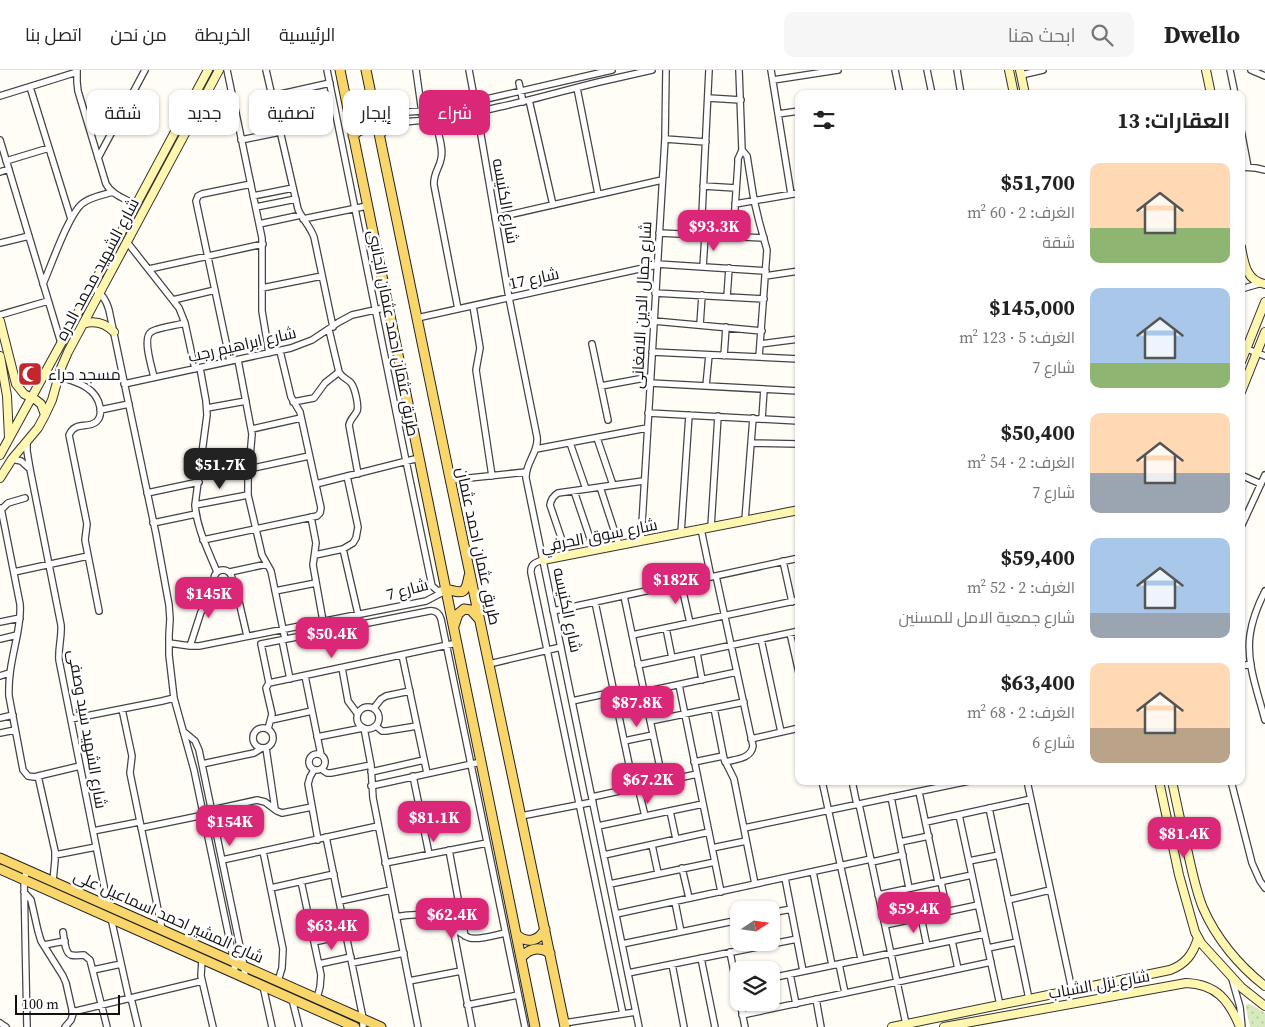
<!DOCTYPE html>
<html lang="ar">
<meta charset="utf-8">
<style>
:root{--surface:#fff;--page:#f6f6f6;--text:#222;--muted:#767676;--line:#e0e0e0;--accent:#db2777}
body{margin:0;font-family:"Source Serif 4",Cairo,serif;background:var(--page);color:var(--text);direction:rtl;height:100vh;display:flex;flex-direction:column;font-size:19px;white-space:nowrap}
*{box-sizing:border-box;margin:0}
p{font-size:16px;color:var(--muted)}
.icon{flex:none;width:28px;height:28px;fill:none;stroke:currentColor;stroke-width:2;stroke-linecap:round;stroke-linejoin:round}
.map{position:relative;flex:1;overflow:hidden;direction:ltr}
.drawer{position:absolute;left:795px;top:20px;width:450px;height:695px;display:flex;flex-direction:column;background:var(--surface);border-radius:10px;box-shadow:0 1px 4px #0004;direction:rtl}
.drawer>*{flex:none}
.guide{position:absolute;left:15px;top:20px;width:475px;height:45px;direction:rtl;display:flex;gap:10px}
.needle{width:32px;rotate:77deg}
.controls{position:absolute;left:730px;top:831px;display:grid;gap:10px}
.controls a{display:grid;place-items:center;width:50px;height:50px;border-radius:10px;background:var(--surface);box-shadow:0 1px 4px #0004;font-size:25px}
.scale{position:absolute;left:15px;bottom:12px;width:105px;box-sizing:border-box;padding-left:5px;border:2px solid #111;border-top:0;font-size:14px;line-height:18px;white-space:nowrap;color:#111;-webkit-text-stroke:4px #fff;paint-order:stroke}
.price{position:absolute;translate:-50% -42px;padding:0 11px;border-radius:10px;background:var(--accent);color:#fff;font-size:16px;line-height:32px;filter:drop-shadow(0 1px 2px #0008)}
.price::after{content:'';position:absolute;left:50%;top:30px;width:15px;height:11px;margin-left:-8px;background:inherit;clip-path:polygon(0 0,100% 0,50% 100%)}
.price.active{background:#222;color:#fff}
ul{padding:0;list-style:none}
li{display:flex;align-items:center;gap:15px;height:125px;padding:0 15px}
li span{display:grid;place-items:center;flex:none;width:140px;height:100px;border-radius:10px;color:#555}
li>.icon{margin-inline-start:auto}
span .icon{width:60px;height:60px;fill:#fffc;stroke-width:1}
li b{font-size:21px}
h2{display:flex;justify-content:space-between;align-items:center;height:60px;padding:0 15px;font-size:21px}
.pill{padding:0 18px;border-radius:10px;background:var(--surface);box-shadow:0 1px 4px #0004;font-size:18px;line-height:45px}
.pill.active{background:var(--accent);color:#fff}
header{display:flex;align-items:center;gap:30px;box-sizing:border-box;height:70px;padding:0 25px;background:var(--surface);border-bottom:1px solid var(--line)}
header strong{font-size:24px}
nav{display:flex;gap:28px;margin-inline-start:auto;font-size:18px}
.search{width:350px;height:45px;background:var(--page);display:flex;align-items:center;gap:12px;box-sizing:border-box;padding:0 18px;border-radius:10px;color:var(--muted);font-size:19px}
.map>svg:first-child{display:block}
</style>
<header>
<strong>Dwello</strong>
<div class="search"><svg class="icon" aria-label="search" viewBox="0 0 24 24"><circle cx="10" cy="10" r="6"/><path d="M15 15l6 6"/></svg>ابحث هنا</div>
<nav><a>الرئيسية</a><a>الخريطة</a><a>من نحن</a><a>اتصل بنا</a></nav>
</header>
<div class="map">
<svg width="1265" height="957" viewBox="0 0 1265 957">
<defs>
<pattern id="garden-dots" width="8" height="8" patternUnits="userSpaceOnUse" patternTransform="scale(1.25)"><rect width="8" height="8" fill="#d5ebbd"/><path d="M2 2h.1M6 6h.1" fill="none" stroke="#b6c8a1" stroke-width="1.8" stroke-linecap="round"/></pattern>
</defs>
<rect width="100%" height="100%" fill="#fffdf5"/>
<!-- garden -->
<path fill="url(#garden-dots)" d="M1247 934H1250L1265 943V957H1250L1246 938V935Z"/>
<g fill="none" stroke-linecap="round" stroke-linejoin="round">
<defs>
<path id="street" d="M77 0V12L78 21 106 114C112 125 126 129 136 135
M227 0 262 168V241L269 283
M266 0 298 139C302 149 310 156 314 167L333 257
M327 0 406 391 432 516 438 521 445 519
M416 0 423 50
M469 0 475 32
M771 0 791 124
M895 0 900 24
M927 0 932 24
M957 0 961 24
M1230 0 1235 24
M1251 0 1265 6
M1021 5 1043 0
M773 10 838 0
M519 13 523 32
M30 17 71 149
M577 18 598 124
M0 26 77 2
M272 26 330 13
M708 28 741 30
M529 30 553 135
M373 31C379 38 385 41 394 43L435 40 456 36 612 0
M477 42 509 228 537 367C539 382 525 393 526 408L639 957
M778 44 799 41
M435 50C437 61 444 77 441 89 439 99 433 104 434 115L458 239
M1241 60 1248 97
M380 67C390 49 417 51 436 50 457 48 478 42 499 37 533 30 566 20 599 12 617 8 634 4 652 0
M665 69 706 72
M0 70 61 273
M241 70 280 62
M742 80 747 86 754 130 759 151 767 180 759 287
M98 88 145 0
M6 91 49 78
M1241 97 1256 98 1265 100
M0 102 9 99
M703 116 736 118
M253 126 293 118
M735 134 799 123
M256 137 296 129
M495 148 662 110
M303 149 367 136
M259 154 301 145
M659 163 764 168
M701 165 709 0
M733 167 738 93V89L742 80 739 0
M127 172 179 238 185 253 195 299
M0 173 29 166
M657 194 766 201
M703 197 705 166
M149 199 263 174
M765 206 799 201
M43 214C51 196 69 143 83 133 91 127 103 125 113 122
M92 217C101 223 106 229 109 240L156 464 169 535 170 549 169 565V585L174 628 194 700 234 891 235 904
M262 218 322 206
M1241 219 1262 213
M655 223 764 229
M727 227 729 198
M173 230 215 220
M473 236 480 278 476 300 492 406
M0 245 48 231
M417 248 657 195
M654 251 762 261
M700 255 702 225
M329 260 339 302C342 308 348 309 351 313 355 318 359 336 357 341 354 347 350 349 349 355L358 404
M592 274 608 350
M760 274 799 269
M1247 279 1265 286
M652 282 799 289
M724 286 726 257
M238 290 252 364 248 411V425L262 485 271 501 285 569
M230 291 196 131 198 126 202 124 251 114
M200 298 206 331 207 345 195 435C197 459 208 480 217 502
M58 306C75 312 96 316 100 337 101 343 101 348 96 352 87 359 75 351 69 365L87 454 85 470 99 541
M154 307C152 298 142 268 151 262 156 258 178 255 185 253
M650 313 799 321
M124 314 291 278 312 270 339 252 352 245 388 237
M601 316 650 307
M706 316 709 285
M293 332 314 328 325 313 339 302
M207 338 246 331
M100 340 129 334
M648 343 799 351
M762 349 764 319
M252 359 301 348
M597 368 613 415
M27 371V381L30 399 61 555C62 567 58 578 59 590L108 836
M570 373 586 419
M751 373 799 374
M536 379 647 358
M12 389 21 391 30 399
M249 399 309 386
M1241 405 1261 414
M450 410 526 402
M316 414 419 388
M600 417 619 475
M574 421 594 480
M147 423 199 412
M195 435 248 425
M1 438 20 534C21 545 19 555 17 566 13 586 8 605 9 626L23 700 28 706 34 707 80 696
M1 440 8 433 25 428
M311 447 316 473 313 495 323 551
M745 450 753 348
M153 453 196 444
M711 457 718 346
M1241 457 1265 405
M701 459 711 507
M681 463 689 345
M203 470 317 446 320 443 321 438 300 342 291 327 280 281
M641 471 665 69 666 0
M343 479 358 544
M315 485 343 479 353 473 356 468 358 457 347 406
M567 485 550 435C551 429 553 426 558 423L643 411
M543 490C536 492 530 494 531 503L623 944
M783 491 792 532
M214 509a9 9 0 1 1 18 0a9 9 0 1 1-18 0Z
M14 502 88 486
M230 502 267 494
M716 506 753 676C751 689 736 689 725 692
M681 513 690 553
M231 514 238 527 247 566
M275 521 316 513
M1265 521C1258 535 1252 550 1250 565 1246 593 1258 623 1265 650
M624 526 663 712
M595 532 634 718
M553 541 799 488
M0 552 20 548
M666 558 672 588
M790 563 799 603
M632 565 799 530
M0 569 17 565
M761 569 781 662
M282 570 290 609
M169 573 190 576H199L426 531 445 521
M190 576 201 542 218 517
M697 583 702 610
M402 585 427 703
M489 594 561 577
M638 595 799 561
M1241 596 1251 594
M342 598 348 631 357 643
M0 606 9 603
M305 606 321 685
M269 613 261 574 429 541C435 540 439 543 441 549L525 957
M679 615 721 822
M644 622 737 602
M572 631 614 622
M357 648a11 11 0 1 1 22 0a11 11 0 1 1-22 0Z
M374 638 381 629 386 626 410 621
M714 638 724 689 734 709 755 814
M122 639 132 686 130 703 162 859
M0 648 13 645
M71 649 162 631 174 628
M271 650 312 641
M650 651 744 632
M376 656 382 661H386L417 656
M253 668a10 10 0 1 1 20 0a10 10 0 1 1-20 0Z
M364 658 371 695 373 728 418 957
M268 659 272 644 266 618 269 613 457 573
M183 661 195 671 199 680 244 896 245 908
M0 663 15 660
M317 667 363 658
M751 669 799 658
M624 671 653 665
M266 678 275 739
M309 692a8 8 0 1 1 16 0a8 8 0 1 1-16 0Z
M694 692 723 686
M202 694 254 683 262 678
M321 699 327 703H331L371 695
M314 700 310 707 308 714 318 770
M371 702 424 690
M38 706 55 781V790L53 811
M413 706 429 784
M822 711 861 889
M852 711 857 735
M1027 711 1072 920
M1231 711 1252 793 1260 811 1265 818
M371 716 481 692
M638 717 645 746
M919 722 938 812
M592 727 697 704
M891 727 909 818
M859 734 906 954
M989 738 1029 929
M212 740 257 730 265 732 277 741 282 743 312 737
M670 741 676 769
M959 745 1000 935
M521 746 593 732
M926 752 1031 729
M598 756 703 734
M141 758 204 745
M744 758 969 711
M93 761 139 752
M326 767 363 948V957
M900 772 929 766
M652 775 658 803
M712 778 746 771
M449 780 465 866
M263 781 283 879 282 898 278 911
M55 785 96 777
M604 785 709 762
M222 790 378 756
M969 791 999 785
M872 792 903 785
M385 793 487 773
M682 798 689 828
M813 802 832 895
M785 808 803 901
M301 811 321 905 320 917 317 928
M941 812 947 841
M610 814 715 792
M271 818 334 804
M24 822 31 830 38 861 41 871 63 906 66 913 73 944 71 950 65 957
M878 825 972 805
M1008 830 1050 820
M340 831 391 820
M675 832 681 862
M771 843 791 839
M616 844 871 789
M396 847C422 842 431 845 453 858 458 861 464 866 470 868 481 870 495 865 505 863
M921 847 927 876
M111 848 129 929
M737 850 739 858
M885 855 978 835
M453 858 472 957
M63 862C64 868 65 883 71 885 75 886 80 885 84 885L90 890 107 957
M952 871 958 899
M314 872 346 865
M622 874 739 850
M44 875 65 871
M988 878 1017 872
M730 882 739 928
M701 888 715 957
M202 889 201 906 213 957
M352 893 404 883
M319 894 351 887
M672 894 684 957
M839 894 845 923
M93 900 121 894
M628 903 797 869
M790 904 796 934
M771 908 984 864
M1232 909 1240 937 1242 957
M409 911 461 901
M263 916 272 957
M131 928 138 957
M292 929 299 957
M816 929 821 957
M740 932 745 957
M467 935 518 925
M72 942 202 911
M742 945 991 892
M0 953 6 957
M564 953 636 942
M27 957 24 809 27 800"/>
<path id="secondary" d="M1009 0 1014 24
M1020 0 1025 24
M1206 0 1211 24
M1241 177C1244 193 1246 211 1265 214
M0 251 16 314 24 324 36 330 41 334 45 345
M83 254C95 250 105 253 114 262
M0 286 7 326 9 368
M1241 292 1265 232
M1241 322 1265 262
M0 385 92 217 208 0
M0 408 12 389 38 358 45 345 52 330 61 298 68 282 219 0
M543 490 799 440
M1159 711 1179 805 1195 862 1201 873 1242 918 1265 936
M1172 711C1177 735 1182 759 1188 783 1192 801 1196 821 1203 838 1216 868 1239 896 1265 916
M892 957 1170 900C1186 894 1193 884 1198 868
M944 957 1186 913C1216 914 1229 930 1240 957"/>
<path id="primary" d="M340 0 535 957
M366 0 448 399 565 957
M349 44C358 48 366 48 375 42
M353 66C360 58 368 56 378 58
M445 519C462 522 465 527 469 506
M454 556 458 544 464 539 471 540 479 549
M0 788 381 957
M0 799 355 957
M517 865C527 874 539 871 545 859
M521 888C529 878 539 876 550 883"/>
</defs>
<!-- street casing -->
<use href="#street" stroke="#444" stroke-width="8"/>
<!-- secondary casing -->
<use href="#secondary" stroke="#333" stroke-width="10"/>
<!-- primary casing -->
<use href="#primary" stroke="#222" stroke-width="11"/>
<!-- street -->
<use href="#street" stroke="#fff" stroke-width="5.5"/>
<!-- secondary -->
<use href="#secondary" stroke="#fff6b0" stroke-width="8"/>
<!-- primary -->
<use href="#primary" stroke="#f9d66b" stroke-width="9"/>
</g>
<!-- icons -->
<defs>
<symbol id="mosque-square" viewBox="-11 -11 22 22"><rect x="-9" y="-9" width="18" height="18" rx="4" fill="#c4262e" stroke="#fff"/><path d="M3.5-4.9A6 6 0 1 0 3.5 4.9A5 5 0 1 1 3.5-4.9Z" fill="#fff"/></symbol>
</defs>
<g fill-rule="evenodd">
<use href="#mosque-square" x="16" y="290" width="28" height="28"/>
</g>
<g text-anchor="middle" stroke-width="5" stroke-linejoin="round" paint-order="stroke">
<!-- street labels -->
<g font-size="16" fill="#111" stroke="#fff">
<text transform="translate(506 131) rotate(80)" y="6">شارع الكنيسه</text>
<text transform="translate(97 199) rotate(-62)" y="6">شارع الشهيد محمد الدره</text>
<text transform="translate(534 208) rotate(-12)" y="6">شارع 17</text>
<text transform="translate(641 235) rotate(-87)" y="6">شارع جمال الدين الافغانى</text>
<text transform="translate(394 263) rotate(79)" y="6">طريق عثمان احمد عثمان الجانبى</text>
<text transform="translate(242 274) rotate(-13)" y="6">شارع ابراهيم رجب</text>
<text transform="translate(599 465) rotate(-11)" y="6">شارع سوق الحرفي</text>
<text transform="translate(479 476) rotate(78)" y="6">طريق عثمان احمد عثمان</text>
<text transform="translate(407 519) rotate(-15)" y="6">شارع 7</text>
<text transform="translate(568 540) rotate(78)" y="6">شارع الكنيسه</text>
<text transform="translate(88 659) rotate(80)" y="6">شارع الشهيد سيد وصفى</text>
<text transform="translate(169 846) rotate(24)" y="6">شارع المشير احمد اسماعيل على</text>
<text transform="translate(1099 914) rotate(-10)" y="6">شارع نزل الشباب</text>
</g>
<!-- poi labels -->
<g font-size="16" fill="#111" stroke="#fff" text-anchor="start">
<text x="48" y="310">مسجد حراء</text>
</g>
</g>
</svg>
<div class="controls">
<a><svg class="needle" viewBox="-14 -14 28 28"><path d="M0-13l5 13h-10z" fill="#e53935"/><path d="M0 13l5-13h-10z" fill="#767676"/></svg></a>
<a><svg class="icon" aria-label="layers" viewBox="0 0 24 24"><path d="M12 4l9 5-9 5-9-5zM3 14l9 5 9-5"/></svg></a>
</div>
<div class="scale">100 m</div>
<b class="price" style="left:714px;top:182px">$93.3K</b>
<b class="price active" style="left:220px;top:420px">$51.7K</b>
<b class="price" style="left:676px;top:535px">$182K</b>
<b class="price" style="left:209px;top:549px">$145K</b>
<b class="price" style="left:332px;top:589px">$50.4K</b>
<b class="price" style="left:637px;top:658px">$87.8K</b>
<b class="price" style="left:648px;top:735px">$67.2K</b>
<b class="price" style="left:434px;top:773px">$81.1K</b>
<b class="price" style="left:230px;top:777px">$154K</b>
<b class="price" style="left:1184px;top:789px">$81.4K</b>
<b class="price" style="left:914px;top:864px">$59.4K</b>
<b class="price" style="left:452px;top:870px">$62.4K</b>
<b class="price" style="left:332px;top:881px">$63.4K</b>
<div class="guide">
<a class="pill active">شراء</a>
<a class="pill">إيجار</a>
<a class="pill">تصفية</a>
<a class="pill">جديد</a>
<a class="pill">شقة</a>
</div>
<section class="drawer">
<h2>العقارات: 13<svg class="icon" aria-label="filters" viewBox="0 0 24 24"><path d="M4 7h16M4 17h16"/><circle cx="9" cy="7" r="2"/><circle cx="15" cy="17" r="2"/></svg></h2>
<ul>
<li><span style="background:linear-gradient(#ffd9b3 65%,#8fb573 0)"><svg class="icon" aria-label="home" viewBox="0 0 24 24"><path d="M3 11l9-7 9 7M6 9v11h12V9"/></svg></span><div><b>$51,700</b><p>الغرف: 2 · 60 m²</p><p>شقة</p></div></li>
<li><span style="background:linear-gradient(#a9c7e8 75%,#8fb573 0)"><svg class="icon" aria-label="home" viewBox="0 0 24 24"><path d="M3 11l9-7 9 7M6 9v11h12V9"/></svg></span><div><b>$145,000</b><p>الغرف: 5 · 123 m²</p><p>شارع 7</p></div></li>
<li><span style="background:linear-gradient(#ffd9b3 60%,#9aa5b1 0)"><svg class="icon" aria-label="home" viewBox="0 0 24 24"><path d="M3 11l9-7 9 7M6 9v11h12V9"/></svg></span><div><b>$50,400</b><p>الغرف: 2 · 54 m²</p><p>شارع 7</p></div></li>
<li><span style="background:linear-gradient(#a9c7e8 75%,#9aa5b1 0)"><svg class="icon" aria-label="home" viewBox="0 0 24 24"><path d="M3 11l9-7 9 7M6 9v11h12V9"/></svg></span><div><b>$59,400</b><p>الغرف: 2 · 52 m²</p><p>شارع جمعية الامل للمسنين</p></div></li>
<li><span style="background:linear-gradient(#ffd9b3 65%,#b9a48a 0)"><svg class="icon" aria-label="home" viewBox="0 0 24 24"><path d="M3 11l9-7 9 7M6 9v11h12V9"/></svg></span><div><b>$63,400</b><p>الغرف: 2 · 68 m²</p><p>شارع 6</p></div></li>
</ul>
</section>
</div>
